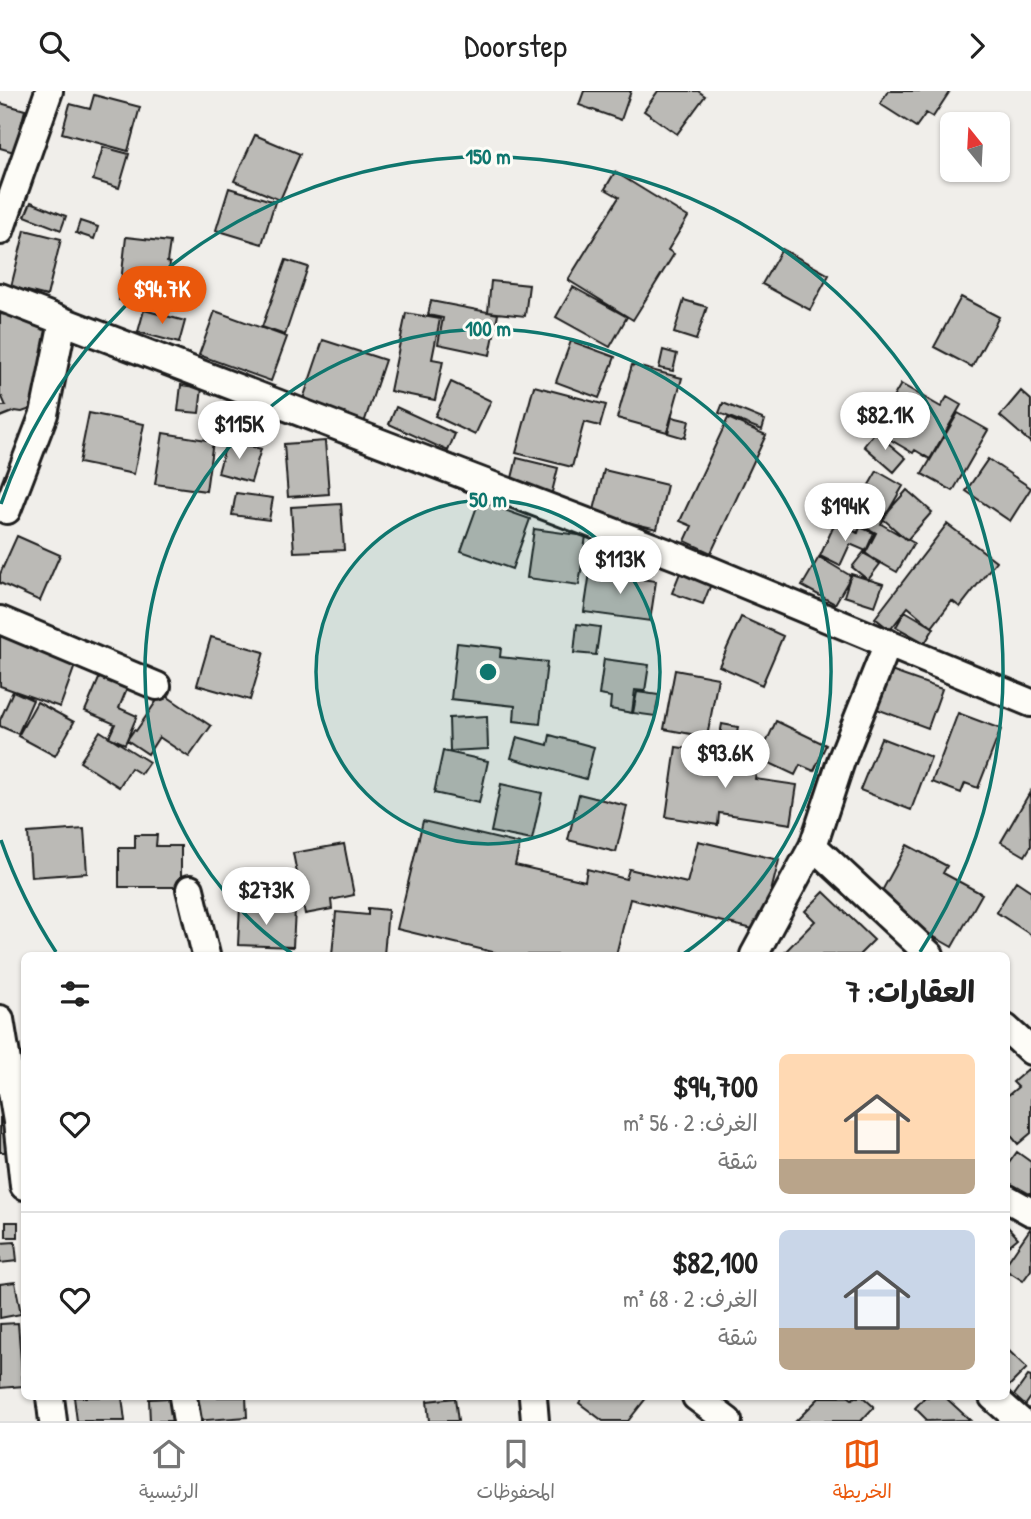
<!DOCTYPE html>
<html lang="ar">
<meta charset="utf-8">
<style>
:root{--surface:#fff;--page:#f2f2f2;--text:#222;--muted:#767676;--line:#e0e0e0;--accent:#ea580c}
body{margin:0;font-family:"Patrick Hand","Playpen Sans Arabic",sans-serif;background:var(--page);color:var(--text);direction:rtl;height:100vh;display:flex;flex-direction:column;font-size:26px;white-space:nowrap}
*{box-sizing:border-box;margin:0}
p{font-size:23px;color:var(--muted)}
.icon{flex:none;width:38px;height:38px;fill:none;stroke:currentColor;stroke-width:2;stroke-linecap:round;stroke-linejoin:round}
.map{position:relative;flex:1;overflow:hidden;direction:ltr}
.sheet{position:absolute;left:21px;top:861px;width:989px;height:448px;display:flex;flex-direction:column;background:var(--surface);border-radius:10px;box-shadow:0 2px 5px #0004;direction:rtl}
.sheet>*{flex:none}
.needle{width:46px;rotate:342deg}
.fabs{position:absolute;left:940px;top:21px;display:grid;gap:14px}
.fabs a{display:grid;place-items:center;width:70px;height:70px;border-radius:10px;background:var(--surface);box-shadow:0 2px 5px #0004;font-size:35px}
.price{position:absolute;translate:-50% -60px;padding:0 16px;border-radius:24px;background:#fff;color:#222;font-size:23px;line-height:46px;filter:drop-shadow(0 2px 4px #0008)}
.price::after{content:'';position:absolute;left:50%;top:42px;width:21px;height:16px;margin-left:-10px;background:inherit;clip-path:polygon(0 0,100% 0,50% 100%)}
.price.active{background:var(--accent);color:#fff}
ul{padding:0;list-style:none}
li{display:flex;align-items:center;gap:21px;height:175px;padding:0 35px}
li+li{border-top:2px solid var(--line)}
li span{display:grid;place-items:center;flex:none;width:196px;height:140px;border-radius:10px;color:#555}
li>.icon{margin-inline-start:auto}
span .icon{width:84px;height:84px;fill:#fffc;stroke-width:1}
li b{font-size:30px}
h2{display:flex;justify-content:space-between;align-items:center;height:84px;padding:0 35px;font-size:30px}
header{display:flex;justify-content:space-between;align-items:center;height:91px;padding:0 35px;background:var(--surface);font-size:32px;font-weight:600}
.tab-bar{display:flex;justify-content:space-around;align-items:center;height:98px;border-top:2px solid var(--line);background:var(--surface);font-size:19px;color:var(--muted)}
.tab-bar a{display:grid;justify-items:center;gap:4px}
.tab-bar .active{color:var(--accent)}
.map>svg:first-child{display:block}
</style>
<header><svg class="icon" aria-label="forward" viewBox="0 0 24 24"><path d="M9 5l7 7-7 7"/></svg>Doorstep<svg class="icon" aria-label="search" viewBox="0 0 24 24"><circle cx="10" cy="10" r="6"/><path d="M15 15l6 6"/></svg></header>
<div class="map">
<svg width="1031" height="1330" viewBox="0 0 1031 1330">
<rect width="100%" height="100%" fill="#f0eeea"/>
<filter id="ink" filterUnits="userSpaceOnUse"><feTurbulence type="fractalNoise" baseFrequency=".0143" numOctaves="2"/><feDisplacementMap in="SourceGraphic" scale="14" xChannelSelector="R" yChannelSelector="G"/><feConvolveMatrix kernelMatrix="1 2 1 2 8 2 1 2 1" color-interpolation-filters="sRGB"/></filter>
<g filter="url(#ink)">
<!-- building -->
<path fill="#bbbab6" stroke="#1c1c1c" stroke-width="2" d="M584 0H631L621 29 579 14Z
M658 0H698L705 5 677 43 644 20Z
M888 0H950L933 26 926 22 916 36 880 13Z
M94 4 140 16 128 60 62 42 70 13 90 18Z
M0 12 25 19 14 61 0 57Z
M255 44 300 63 280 109 234 90Z
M103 56 129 63 119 97 93 89Z
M615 81 688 126 668 159 674 163 633 229 568 189 619 106 605 98Z
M229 97 275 111 262 153 216 139Z
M31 111 66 125 61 139 25 125Z
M80 130 98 136 94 148 76 142Z
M25 139 61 148 47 205 11 196Z
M126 146 170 151 167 171 170 172 165 214 119 209Z
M782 158 829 184 810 219 762 193Z
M286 169 308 176 285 244 262 236Z
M491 190 529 194 525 225 488 221Z
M573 196 627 226 610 256 556 226Z
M961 206 999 226 972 276 934 256Z
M684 209 707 216 696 249 674 242Z
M431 210 498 223 490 264 438 253 443 227 428 224Z
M144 219 185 230 179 252 138 241Z
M215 220 287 246 271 290 199 264Z
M406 222 440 228 432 268 443 270 435 309 390 300Z
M0 223 54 230 42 314 22 321 15 320 0 326V315H6L2 306 0 307Z
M323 249 385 269 363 335 301 314Z
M571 250 615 266 599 307 556 291Z
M663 259 677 263 673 280 659 277Z
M632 274 682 287 667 341 617 327Z
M451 291 491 310 475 344 435 325Z
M901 293 941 316 947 306 961 314 930 368 915 359 913 362 874 339Z
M181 294 202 297 199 322 178 320Z
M534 295 606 314 600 335 584 331 572 376 516 362Z
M1021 300 1031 309V352L1000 325Z
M723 312 765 329 762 339 719 322Z
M396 316 455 343 448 360 389 333Z
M89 322 144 333 134 383 79 372Z
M958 322 988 339 953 400 922 383Z
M672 326 689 330 685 347 668 342Z
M728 327 766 344 711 462 685 450 692 435 680 430Z
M875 341 906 367 894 381 864 355Z
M163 342 213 350 206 400 155 393Z
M227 349 261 358 251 391 218 382Z
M325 350 329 403 288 406 284 353Z
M517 367 558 377 551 405 510 395Z
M988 368 1031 397 1010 430 966 400Z
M604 379 667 394 657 438 593 423Z
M877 380 903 395 881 433 914 452 897 481 865 463 876 442 862 434 857 442 845 435Z
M907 399 932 421 907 449 882 427Z
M236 402 273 407 269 429 232 424Z
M479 410 530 428 512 478 461 460Z
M341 413 344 459 294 461 291 416Z
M835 432 858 442 860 436 874 442 866 460 850 453 840 475 820 465Z
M947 433 996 470 960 516 952 510 932 536 908 516 890 539 875 527Z
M534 438 586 445 579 494 527 487Z
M17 445 60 464 40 510 0 492V483Z
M864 461 880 473 868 489 852 476Z
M819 466 851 485 835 513 802 495Z
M590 481 656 490 650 530 584 521Z
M680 482 711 493 703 513 672 502Z
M851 483 883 493 875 515 844 505Z
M905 520 934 537 925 552 896 536Z
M741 526 783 545 762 594 719 575Z
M577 533 600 536 596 564 574 562Z
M0 541 77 569 60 616 0 595Z
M211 546 264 561 250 609 197 594Z
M457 552 501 557 500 566 547 571 540 633 514 630 515 615 451 608Z
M604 568 649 574 645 600 635 599 632 622 610 618 611 606 599 604Z
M675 579 718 587 707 646 664 638Z
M888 579 942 598 928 637 874 617Z
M101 583 128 595 119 617 137 625 125 653 109 646 115 633 85 620Z
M13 600 33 609 18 643 0 635V629Z
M637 601 659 604 655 625 633 622Z
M162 602 211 635 189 666 159 646 148 663 127 649 134 639 136 640Z
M37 611 74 631 55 665 18 645Z
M958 622 1001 638 978 697 965 692 961 702 932 691Z
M487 625 488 658 450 660 449 627Z
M776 630 826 654 814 680 800 674 795 684 759 667Z
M722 633 738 636 736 647 720 644Z
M100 640 149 671 141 683 131 677 119 696 80 671Z
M550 644 594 656 586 688 511 667 517 646 548 654Z
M881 647 931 666 911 719 860 699Z
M676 656 758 668 755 688 797 694 791 733 719 722 718 734 666 726Z
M443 660 488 670 479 712 434 702Z
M501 693 542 702 532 749 491 741Z
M1030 701 1031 755 1025 765 1001 751Z
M579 703 627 715 616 761 568 749Z
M423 730 520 753 515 774 585 790 587 778 626 788 629 778 687 792 698 750 779 769 761 840 630 808 616 864H505L397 838Z
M84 738 87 782 31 786 28 742Z
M135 744H157L156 755H181V796H119V757H135Z
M344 753 354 804 331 809 332 818 305 823 293 762Z
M907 754 947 775 943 782 982 803 952 856 915 835 917 832 877 809Z
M1016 790 1031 800V844L996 821Z
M824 801 874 849 859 864H782L815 830 805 820Z
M240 815 295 818 293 856 238 854Z
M368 817 388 819 384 864H332L336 821 368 824Z
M1028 978 1031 982V1042L1018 1053 1006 1039V1006L1018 996 1013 991Z
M0 1027H8L7 1061H0Z
M1017 1061 1031 1071V1112L1006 1095V1076Z
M6 1131H18V1146H6Z
M1006 1134 1018 1147 1006 1157Z
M1030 1138 1031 1139V1179L1023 1190 1006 1179V1173Z
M15 1151 17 1170 0 1172V1152Z
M15 1191 21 1223 0 1227V1193Z
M18 1232 23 1295 0 1297V1233Z
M1006 1257 1027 1277 1006 1298Z
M1028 1285 1031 1286V1306L1022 1319 1010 1310Z
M74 1306H122L125 1330H77Z
M193 1306H246L247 1326 194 1330Z
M583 1306H647L628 1330H603L579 1312Z
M820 1306H849L852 1308 855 1306H863L874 1316 861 1330H796Z
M923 1306H945L970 1329 926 1330 927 1329 915 1317 924 1307Z
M171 1307 172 1330H150L149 1308Z
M455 1307 458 1330H429L427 1310Z"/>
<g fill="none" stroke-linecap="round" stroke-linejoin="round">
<defs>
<path id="minor" d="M0 140 49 0
M0 206 681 467 1031 612
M7 419 44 323 63 230
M0 529 157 595
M813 755 930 864
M190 798 206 864
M754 864 813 755 841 670 888 552
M0 928 17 1031 24 1095
M1006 937 1031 960
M1006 1107 1031 1121
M50 1306 53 1330
M183 1306 187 1330
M533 1306 535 1330
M696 1306 728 1330
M993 1306 1020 1330"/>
</defs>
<!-- minor casing -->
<use href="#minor" stroke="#1c1c1c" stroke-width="32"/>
<!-- minor -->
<use href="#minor" stroke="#fdfcf7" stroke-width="26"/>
</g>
</g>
<!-- distance rings -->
<circle cx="488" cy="581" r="172" fill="#0f766e" fill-opacity=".12"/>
<g fill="none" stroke="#0f766e" stroke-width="3.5">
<circle cx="488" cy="581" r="172"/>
<path d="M294 864A343 343 0 1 1 682 864"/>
<path d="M56 861A515 515 0 0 1 1 749M1 413A515 515 0 1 1 920 861"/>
</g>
<circle cx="488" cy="581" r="10" fill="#0f766e" stroke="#fdfcf7" stroke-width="3.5"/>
<g font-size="21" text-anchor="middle" font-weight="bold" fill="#0f766e" stroke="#fdfcf7" stroke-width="6" stroke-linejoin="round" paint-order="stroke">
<text x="488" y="73">150 m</text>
<text x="488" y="245">100 m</text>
<text x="488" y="416">50 m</text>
</g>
</svg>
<div class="fabs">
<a><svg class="needle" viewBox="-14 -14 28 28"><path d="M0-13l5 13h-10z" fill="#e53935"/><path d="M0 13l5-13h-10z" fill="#767676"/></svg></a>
</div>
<b class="price active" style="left:162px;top:235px">$94.7K</b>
<b class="price" style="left:885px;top:361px">$82.1K</b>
<b class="price" style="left:239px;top:370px">$115K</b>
<b class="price" style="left:845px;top:452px">$194K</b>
<b class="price" style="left:620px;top:505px">$113K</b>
<b class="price" style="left:725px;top:699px">$93.6K</b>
<b class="price" style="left:266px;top:836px">$273K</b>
<section class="sheet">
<h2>العقارات: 7<svg class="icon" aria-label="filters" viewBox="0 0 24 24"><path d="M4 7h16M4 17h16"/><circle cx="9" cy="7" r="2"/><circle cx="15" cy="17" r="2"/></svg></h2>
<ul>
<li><span style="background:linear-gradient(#ffd9b3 75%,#b9a48a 0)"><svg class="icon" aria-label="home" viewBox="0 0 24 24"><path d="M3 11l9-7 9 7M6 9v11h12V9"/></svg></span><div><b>$94,700</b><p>الغرف: 2 · 56 m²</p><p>شقة</p></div><svg class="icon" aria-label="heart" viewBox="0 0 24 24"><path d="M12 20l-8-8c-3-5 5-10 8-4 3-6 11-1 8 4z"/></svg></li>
<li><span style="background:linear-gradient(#c9d6e8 70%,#b9a48a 0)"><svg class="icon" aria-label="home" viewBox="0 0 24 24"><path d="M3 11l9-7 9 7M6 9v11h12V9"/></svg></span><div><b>$82,100</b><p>الغرف: 2 · 68 m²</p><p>شقة</p></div><svg class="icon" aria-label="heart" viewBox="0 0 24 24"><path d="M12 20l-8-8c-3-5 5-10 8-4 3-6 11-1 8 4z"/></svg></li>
</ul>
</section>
</div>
<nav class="tab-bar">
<a class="active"><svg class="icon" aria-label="map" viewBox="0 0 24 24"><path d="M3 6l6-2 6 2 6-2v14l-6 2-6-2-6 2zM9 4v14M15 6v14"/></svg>الخريطة</a>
<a><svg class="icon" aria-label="saved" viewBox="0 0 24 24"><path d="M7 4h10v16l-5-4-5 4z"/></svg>المحفوظات</a>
<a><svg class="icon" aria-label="home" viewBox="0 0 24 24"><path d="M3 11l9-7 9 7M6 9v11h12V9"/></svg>الرئيسية</a>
</nav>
